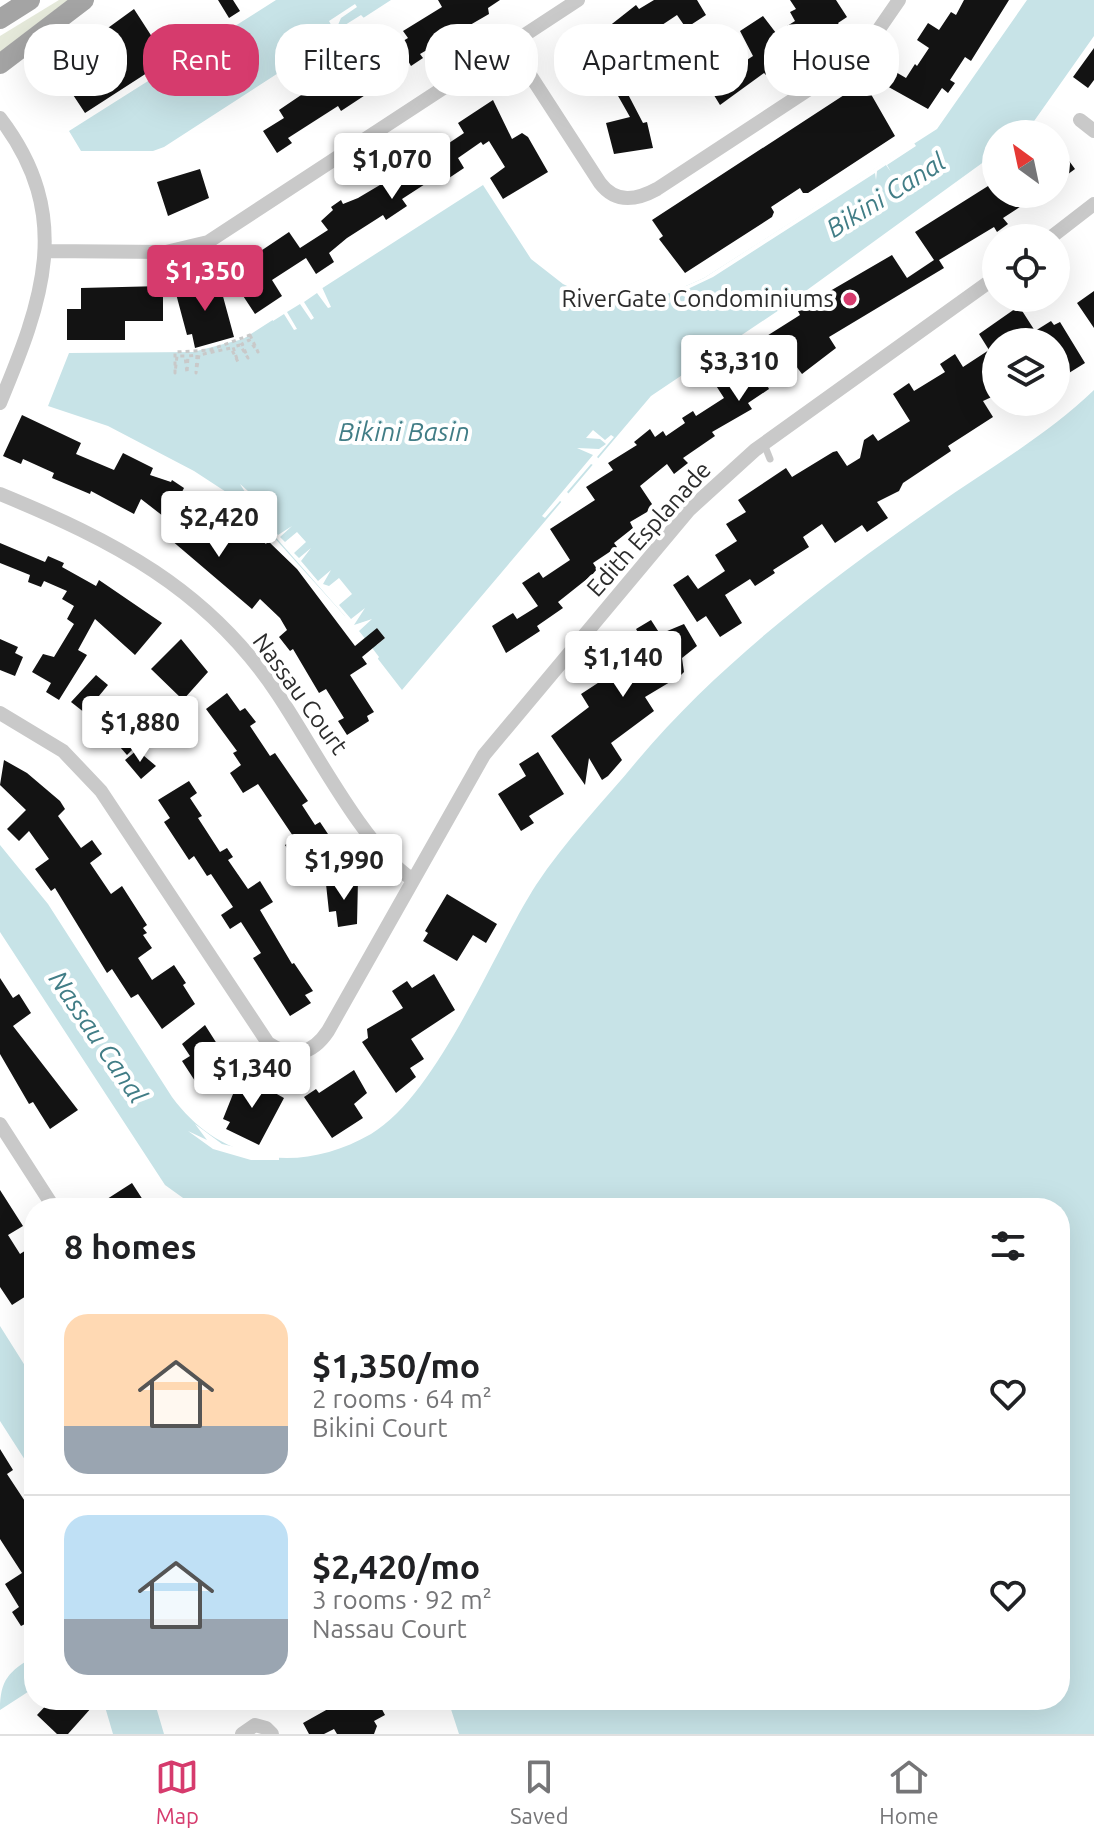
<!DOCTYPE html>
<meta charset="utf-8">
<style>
:root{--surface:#fff;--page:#f6f6f6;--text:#202124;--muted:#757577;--line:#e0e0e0;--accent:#d63b6d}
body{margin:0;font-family:Ubuntu,sans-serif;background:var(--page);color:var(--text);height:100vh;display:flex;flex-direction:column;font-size:30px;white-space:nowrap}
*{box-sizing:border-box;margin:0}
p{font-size:26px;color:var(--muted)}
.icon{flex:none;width:44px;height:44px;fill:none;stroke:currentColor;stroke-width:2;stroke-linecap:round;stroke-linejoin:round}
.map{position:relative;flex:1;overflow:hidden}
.side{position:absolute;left:24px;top:1198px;width:1046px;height:512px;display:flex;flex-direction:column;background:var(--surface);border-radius:32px;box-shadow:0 8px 32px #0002}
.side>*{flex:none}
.top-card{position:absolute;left:24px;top:24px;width:1046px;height:72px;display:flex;gap:16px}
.needle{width:52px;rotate:327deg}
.tools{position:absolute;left:982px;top:120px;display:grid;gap:16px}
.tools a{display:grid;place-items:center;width:88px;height:88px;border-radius:50%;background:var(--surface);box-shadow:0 8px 32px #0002;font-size:40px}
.price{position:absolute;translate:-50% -68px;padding:0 18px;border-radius:8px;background:#fff;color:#222;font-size:26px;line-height:52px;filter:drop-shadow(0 2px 4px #0008)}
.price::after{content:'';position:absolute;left:50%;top:48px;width:24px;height:18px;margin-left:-12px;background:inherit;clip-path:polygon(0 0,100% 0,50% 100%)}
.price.current{background:var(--accent);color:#fff}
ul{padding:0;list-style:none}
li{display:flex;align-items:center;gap:24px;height:200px;padding:0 40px}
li+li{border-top:2px solid var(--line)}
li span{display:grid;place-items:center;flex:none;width:224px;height:160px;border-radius:24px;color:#555}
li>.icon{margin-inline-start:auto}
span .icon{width:96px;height:96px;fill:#fffc;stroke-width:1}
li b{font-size:34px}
h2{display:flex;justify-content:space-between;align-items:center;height:96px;padding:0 40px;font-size:34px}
.chip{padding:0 28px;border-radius:32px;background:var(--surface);box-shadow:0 8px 32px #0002;font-size:28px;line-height:72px}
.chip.current{background:var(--accent);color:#fff}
.dock{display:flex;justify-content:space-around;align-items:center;height:112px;border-top:2px solid var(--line);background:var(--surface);font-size:22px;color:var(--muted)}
.dock a{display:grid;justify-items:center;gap:4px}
.dock .current{color:var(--accent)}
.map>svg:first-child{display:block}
</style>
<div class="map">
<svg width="1094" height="1734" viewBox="0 0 1094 1734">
<rect width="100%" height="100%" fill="#fff"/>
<!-- green -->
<path fill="#e5e9da" d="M59 0H68L0 52V36Z"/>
<!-- water -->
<path fill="#c7e3e7" d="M276 0H391L164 147 153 151H81L69 131Z
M1027 0H1094V36L1032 124 1021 134H996V153L785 306 651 396 402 690 344 615 243 503 194 471 108 426 48 406 69 353 193 352 243 339 483 185 531 259 563 284 594 299 627 304 670 293 704 278 937 129Z
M1094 390V1734H459L448 1700H1060V1208H197L165 1185 0 932V845L48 904 172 1097C221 1164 300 1175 371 1134 438 1094 493 952 536 885 565 841 604 801 637 761 720 662 828 581 934 507 988 469 1046 436 1094 390Z
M0 1326 34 1380V1474L0 1421Z
M34 1656V1688L0 1710C0 1679 9 1672 34 1656Z
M103 1700H154L164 1734H113Z"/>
<!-- pier -->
<path fill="#fff" d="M355 4 357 7 341 18 338 25H345L361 15 364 18 301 63 297 57 335 32 329 21Z
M914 143 916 146 887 165 891 172 886 165 877 171 876 180 875 173 713 277 671 297 670 293 704 278 836 193 834 190 852 178 855 181Z
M321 285 331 307 328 308 317 293 304 302 314 318 311 320 300 304 287 312 297 329 294 330 284 314 273 321 271 317Z
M593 430 605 440 611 435 614 437 597 457 600 460 595 466 591 464 567 492 570 495 563 503 560 501 545 518 542 516 593 455 577 448 599 449 606 444 600 439 586 438Z
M240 484 256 498 251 505 278 535 292 526 280 537 285 542 297 532 306 542 294 553 299 558 311 548 301 561 318 581 331 570 323 584 329 586 339 578 352 594 339 605 351 619 365 608 354 625 372 619 359 631 367 641 377 628 385 638 377 645 374 642 370 645 379 657 377 660 363 640 359 642 344 615 257 516H251L243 508V503L230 495 234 491 250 500Z
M195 1124 222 1144 279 1157V1160H251L213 1149 188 1131 207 1140Z"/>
<!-- building -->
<path fill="#131313" d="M218 0H233L240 11 229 18Z
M438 0H500L488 8 489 14 420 54 423 58 411 66 407 59 378 78 382 84 341 111 338 106 288 138 292 143 277 153 263 131 284 118 279 110 313 87 306 78 326 64 332 72 376 47 379 52 386 48 388 50 408 38 403 31 442 7Z
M654 0H697L706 15 686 28 677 15 653 31 656 36 621 59 603 31 636 5 639 9Z
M790 0H836L847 17 838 23 840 26 796 51 778 68 766 75 764 73 720 105 701 74 728 60 733 69 753 56 740 31 763 16 776 33 795 21 790 12 796 9Z
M964 0H1009L971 61 965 57 950 80 955 83 948 93 942 88 928 109 885 85 894 71 906 78 915 64 917 66 929 48 917 40 928 23 939 30 951 12 956 15Z
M134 9 167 60 85 113 52 63 79 49Z
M579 41 605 58 583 89 560 75Z
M1094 48V80L1088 88 1073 77Z
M618 75 643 123 647 122 653 148 614 154 606 123 630 117 609 80Z
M864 82 895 136 808 193H803L800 188 771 207 774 212 772 217 685 273 659 239 663 236 652 220Z
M493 100 512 139 522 133 528 137 548 172 503 199 490 178 505 167 489 141 483 145 481 142 458 158 464 168 443 182 439 175 402 199 407 206 386 220 383 215 347 238 329 253 334 262 316 274 306 258 272 280 282 296 255 314 228 273 289 232 300 248 328 230 321 221 333 210 331 207 341 200 343 204 358 198 390 179 383 168 420 145 426 155 434 153 464 133 458 123Z
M1056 143 1075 169 1056 183Z
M200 169 209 198 168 216 157 182Z
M996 181V194H1040L1003 218 1008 224 997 232 994 227 939 260 944 268 829 337 836 348 802 374 796 366 767 385 769 389 748 403 752 409 712 432 715 436 683 458 688 463 674 474 667 464 640 486 652 504 647 512 630 522 633 528 614 543 617 547 593 563 597 569 592 575 558 602 563 608 537 626 540 631 506 653 492 626 513 613 517 619 538 606 522 583 539 572 543 578 570 560 550 529 595 500 586 487 613 470 608 463 637 445 634 442 650 429 655 437 663 431 666 436 685 423 682 418 693 411 696 416 724 398 715 384 724 378 718 367 800 315 798 311 818 298 892 255 907 278 934 260 915 232Z
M218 278 234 337 195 348 192 334 187 335 175 290Z
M163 286V321H125V340H67V309H81V288Z
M1094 291V328L1077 303Z
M1019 306 1035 331 1051 321 1054 325 1060 322 1085 363 1056 381V342H996V395L983 401 993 417 948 446 951 451 903 483 899 491 877 502 888 518 867 532 862 525 835 543 822 524 803 537 809 547 773 570 775 573 755 586 750 579 725 595 742 623 720 637 706 616 697 622 673 585 688 575 698 589 725 571 715 555 737 541 726 524 746 512 738 500 786 468 792 477 833 452 837 451 847 466 860 458 864 440 873 434 878 441 910 421 893 394 909 383 914 391 945 372 940 364 955 354 963 367 989 350 979 334Z
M22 415 81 443 76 454 114 470 123 453 153 468 150 475 171 482 172 480 184 488 182 492 215 516 222 508 266 544 268 541 297 569 355 646 377 628 385 638 362 657 367 664 350 675 374 712 367 716 369 721 347 735 338 721 344 718 326 689 319 693 293 649 290 651 279 637 287 630 280 618 260 599 252 609 164 534 172 523 141 499 134 514 91 491 90 494 52 478 54 473 23 459 21 464 3 456Z
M0 543 45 562 48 556 64 563 62 567 96 586 99 580 162 623 135 655 95 619 78 650 87 655 59 700 46 692 51 683 32 672 43 654 54 657 74 624 67 619 74 606 62 599 67 591 44 581 41 587 28 582 30 575 0 563Z
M651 620 660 634 684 624 697 646 682 658 684 672 680 676 645 697 654 711 611 743 622 760 608 776 602 780 589 758 585 785 551 736 589 707 581 694 604 679 599 671 646 646 636 629Z
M0 639 18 647 15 653 23 657 15 676 0 670Z
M181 639 208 672 183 700 151 669Z
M96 675 108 685 85 713 71 702Z
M227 693 240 711 245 708 256 722 250 726 270 756 275 753 308 801 302 805 315 825 320 822 330 837 321 843 335 865 309 882 285 845 295 839 258 784 243 793 230 773 241 765 233 753 237 751 206 709Z
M109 711 126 726 138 718 150 732 127 755 98 722Z
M137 750 156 766 141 779 125 760Z
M538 752 564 794 529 816 534 823 521 831 498 794 526 776 519 764Z
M4 760 27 773 60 801 65 809 58 816 81 848 92 840 102 854 90 863 111 894 122 886 147 925 143 928 147 933 143 935 152 948 138 958 152 980 174 965 186 983 183 985 195 1004 162 1029 138 994 131 998 112 969 107 973 55 888 51 891 35 869 49 859 29 831 19 841 7 829 26 810 0 785Z
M189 781 197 793 190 798 202 816 198 818 220 852 227 848 233 857 228 860 248 889 260 881 273 902 260 910 292 964 294 963 313 991 305 995 311 1003 290 1016 253 958 261 953 241 922 230 929 221 915 233 907 211 874 207 876 194 856 189 860 164 822 170 818 158 800Z
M358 880 357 924 338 927 336 911 329 912 326 884Z
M447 894 497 924 486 943 473 935 457 961 423 941 428 933 425 931Z
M434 974 455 1010 411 1039 424 1059 410 1068 416 1077 396 1093 362 1042 368 1038 367 1029 403 1008 392 991 407 981 412 988Z
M0 978 13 998 19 994 31 1013 13 1026 78 1110 50 1129 33 1102 29 1104 0 1054Z
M205 1025 219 1047 225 1043 234 1058 195 1081 182 1061 190 1056 182 1044Z
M354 1070 367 1093 354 1104 363 1118 332 1138 304 1097 316 1089 319 1093Z
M241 1074 284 1098 259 1145 226 1129 230 1122 223 1119Z
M132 1183 143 1200 137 1204 140 1208H93Z
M0 1190 23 1226 8 1235 20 1254 34 1245V1291L12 1305 0 1287Z
M0 1449 13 1470 7 1474 34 1515V1634L27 1623 21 1626 12 1612 19 1607 5 1584 22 1573 0 1539Z
M51 1700H85L92 1707 68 1734H57L37 1715Z
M344 1700H377L385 1715 374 1721 377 1726 374 1734H337L334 1729 324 1734H309L303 1723Z"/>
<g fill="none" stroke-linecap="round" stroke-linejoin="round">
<!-- path -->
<path stroke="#c9c9c9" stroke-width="3" stroke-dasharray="4 4" stroke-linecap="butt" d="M250 335 258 352 249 340 242 344 248 358 240 345 233 347 238 362 231 348 199 355 196 373 197 355 188 356 187 373 185 356H177L175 373V352L210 350Z"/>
<!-- service -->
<path stroke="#c9c9c9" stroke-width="7" d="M764 444 770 459"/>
<!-- minor -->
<path stroke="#c9c9c9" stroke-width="14" d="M510 44 600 183C616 204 637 200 657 189L852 61 868 45 899 0
M0 118C75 216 42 302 0 403
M1080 120 1094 131
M1050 238 1094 204
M45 251 166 252 208 242 578 0
M0 494C112 540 207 588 277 693 311 743 365 849 412 879
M0 713 63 751 101 791 268 1043C292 1059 312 1055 328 1031L484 755 689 510 755 450 996 277
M0 1124 54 1208
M242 1734 255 1725 266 1728 272 1734"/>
<!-- primary -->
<path stroke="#a4a4a4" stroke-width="20" d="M0 19 30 0
M0 64 84 0"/>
</g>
<!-- markers -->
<circle fill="#d63b6d" stroke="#fff" stroke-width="3" cx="850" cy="299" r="8"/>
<g text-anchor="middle" stroke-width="8" stroke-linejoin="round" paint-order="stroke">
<!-- poi labels -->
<g font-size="24" fill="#2c2c2c" stroke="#fff" text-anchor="end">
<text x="834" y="307">RiverGate Condominiums</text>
</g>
<!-- street labels -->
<g font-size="24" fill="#2c2c2c" stroke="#fff">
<text transform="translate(649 529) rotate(-48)" y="8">Edith Esplanade</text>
<text transform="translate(300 694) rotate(54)" y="8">Nassau Court</text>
</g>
<!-- water labels -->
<g font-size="26" font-style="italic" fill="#417d86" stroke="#fff">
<text transform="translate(886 195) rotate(-32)" y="9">Bikini Canal</text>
<text x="404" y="441">Bikini Basin</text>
<text transform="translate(98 1037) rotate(56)" y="9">Nassau Canal</text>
</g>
</g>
</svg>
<div class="tools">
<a><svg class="needle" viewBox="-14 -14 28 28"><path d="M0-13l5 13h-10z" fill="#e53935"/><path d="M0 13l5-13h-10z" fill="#757577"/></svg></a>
<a><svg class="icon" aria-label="locate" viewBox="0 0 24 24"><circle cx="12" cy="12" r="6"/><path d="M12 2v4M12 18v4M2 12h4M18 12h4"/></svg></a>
<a><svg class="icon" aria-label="layers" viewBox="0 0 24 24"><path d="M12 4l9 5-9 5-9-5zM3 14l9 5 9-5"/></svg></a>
</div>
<b class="price" style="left:392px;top:201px">$1,070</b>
<b class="price current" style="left:205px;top:313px">$1,350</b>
<b class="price" style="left:739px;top:403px">$3,310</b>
<b class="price" style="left:219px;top:559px">$2,420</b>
<b class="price" style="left:623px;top:699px">$1,140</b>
<b class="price" style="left:140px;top:764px">$1,880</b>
<b class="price" style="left:344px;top:902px">$1,990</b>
<b class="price" style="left:252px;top:1110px">$1,340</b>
<div class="top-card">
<a class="chip">Buy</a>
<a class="chip current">Rent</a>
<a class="chip">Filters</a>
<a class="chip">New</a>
<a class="chip">Apartment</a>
<a class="chip">House</a>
</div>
<section class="side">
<h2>8 homes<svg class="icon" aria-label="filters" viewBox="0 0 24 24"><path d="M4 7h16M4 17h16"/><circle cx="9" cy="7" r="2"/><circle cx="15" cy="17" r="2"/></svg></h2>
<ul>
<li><span style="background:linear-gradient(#ffd9b3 70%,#9aa5b1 0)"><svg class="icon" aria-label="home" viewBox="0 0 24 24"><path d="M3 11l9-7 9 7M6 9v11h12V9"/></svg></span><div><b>$1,350/mo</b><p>2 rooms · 64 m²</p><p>Bikini Court</p></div><svg class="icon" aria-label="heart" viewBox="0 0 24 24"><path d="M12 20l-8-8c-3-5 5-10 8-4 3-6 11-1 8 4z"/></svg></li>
<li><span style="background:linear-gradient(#bfe0f5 65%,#9aa5b1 0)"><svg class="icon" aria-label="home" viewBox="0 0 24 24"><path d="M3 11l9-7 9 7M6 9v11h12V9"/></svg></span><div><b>$2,420/mo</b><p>3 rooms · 92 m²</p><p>Nassau Court</p></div><svg class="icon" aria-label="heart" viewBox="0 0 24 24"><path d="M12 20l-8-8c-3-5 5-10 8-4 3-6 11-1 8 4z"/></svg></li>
</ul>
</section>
</div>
<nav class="dock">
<a class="current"><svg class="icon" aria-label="map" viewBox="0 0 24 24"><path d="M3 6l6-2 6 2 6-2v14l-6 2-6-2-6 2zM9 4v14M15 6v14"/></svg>Map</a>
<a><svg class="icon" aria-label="saved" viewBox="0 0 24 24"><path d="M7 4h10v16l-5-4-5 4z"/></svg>Saved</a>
<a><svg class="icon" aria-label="home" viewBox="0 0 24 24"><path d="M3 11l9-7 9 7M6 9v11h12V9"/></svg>Home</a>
</nav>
